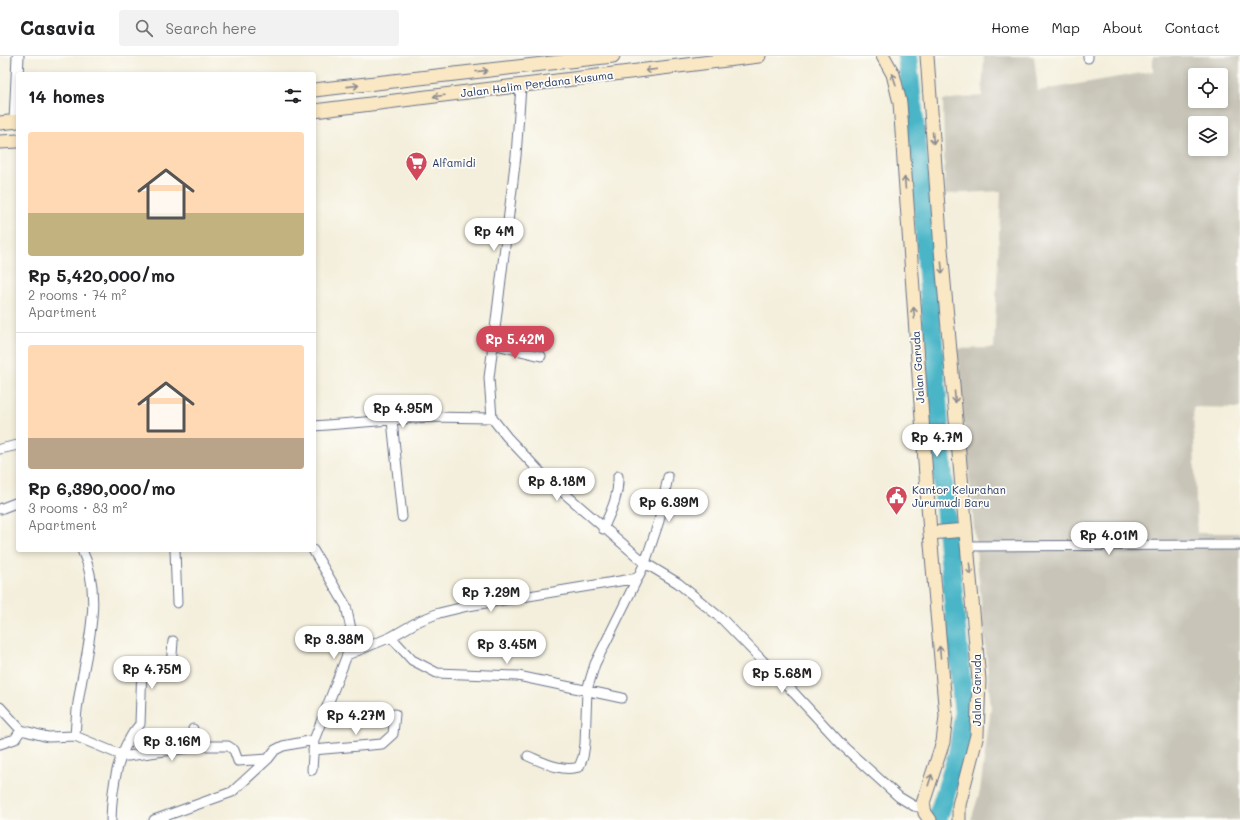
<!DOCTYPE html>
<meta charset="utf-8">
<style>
:root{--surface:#fff;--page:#f2f2f2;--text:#202124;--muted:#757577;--line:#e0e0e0;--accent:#d1495b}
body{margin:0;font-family:Mali,sans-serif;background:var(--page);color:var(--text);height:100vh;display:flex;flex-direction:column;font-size:15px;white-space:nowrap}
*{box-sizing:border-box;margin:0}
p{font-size:13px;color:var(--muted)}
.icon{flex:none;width:22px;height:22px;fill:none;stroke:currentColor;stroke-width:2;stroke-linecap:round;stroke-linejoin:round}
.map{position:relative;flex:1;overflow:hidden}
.sheet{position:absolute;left:16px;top:16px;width:300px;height:480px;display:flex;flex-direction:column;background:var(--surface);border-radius:4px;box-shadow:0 2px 6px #0003}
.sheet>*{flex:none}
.controls{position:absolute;left:1188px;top:12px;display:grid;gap:8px}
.controls a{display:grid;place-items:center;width:40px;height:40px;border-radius:4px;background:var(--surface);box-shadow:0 2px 6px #0003;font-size:20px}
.price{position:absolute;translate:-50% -34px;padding:0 9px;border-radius:14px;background:#fff;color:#222;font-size:13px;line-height:26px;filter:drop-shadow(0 1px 2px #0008)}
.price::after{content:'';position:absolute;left:50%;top:24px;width:12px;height:9px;margin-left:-6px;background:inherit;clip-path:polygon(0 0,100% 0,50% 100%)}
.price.selected{background:var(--accent);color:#fff}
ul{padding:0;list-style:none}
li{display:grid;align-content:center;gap:8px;height:212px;padding:0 12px}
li+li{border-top:1px solid var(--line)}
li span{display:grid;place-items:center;height:124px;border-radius:4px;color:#555}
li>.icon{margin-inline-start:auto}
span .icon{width:72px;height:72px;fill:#fffc;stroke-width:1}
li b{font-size:17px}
h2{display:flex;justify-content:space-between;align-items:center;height:48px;padding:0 12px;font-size:17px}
header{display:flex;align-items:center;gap:24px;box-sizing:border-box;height:56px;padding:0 20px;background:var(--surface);border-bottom:1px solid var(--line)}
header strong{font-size:19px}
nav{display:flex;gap:22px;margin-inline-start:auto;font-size:14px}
.search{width:280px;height:36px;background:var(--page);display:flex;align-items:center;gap:10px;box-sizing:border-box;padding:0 14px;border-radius:4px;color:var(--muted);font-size:15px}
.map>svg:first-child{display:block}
</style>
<header>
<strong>Casavia</strong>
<div class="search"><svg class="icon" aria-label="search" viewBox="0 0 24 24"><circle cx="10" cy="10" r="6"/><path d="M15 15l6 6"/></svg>Search here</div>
<nav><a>Home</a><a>Map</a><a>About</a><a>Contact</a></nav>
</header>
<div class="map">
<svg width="1240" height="764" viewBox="0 0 1240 764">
<rect width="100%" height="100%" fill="#fdfcf7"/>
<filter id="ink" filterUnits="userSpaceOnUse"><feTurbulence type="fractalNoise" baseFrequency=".025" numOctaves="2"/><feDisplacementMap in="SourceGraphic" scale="8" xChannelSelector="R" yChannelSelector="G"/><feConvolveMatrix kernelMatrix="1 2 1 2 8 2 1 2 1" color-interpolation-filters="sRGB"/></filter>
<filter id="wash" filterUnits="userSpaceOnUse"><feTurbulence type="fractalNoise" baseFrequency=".012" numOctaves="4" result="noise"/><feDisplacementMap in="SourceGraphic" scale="16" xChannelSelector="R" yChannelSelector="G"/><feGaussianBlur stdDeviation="0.9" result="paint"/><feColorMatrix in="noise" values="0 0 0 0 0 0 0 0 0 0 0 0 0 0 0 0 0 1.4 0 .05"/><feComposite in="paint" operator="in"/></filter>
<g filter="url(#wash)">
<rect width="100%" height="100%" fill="#f4efdc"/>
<!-- industrial -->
<path fill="#c8c4b8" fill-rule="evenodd" d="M984 0H1034L1038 35 1153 15V0H1240V352L1193 351 1197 477H1240V764H971L980 735 991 651 957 293 994 292 1001 135 945 138 943 44 982 40ZM1195 19H1221V45H1195ZM1195 67H1221V93H1195Z"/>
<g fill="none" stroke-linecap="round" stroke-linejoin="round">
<!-- river -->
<path stroke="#4ab5c7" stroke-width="20" d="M907 0 923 151 944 438 964 660 958 698 937 764"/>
</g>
</g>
<g filter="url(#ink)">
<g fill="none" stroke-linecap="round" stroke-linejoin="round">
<defs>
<path id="minor" d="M1088 0V2
M521 30 516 100 489 322 492 362 507 381 542 418 645 507 678 527 723 564 794 637 845 692 899 741 914 750 923 752
M493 288 541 300
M392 364 402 461
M314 370 428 361 492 362
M0 393 18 389
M0 453 18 446
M603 473C611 455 619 440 618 420
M968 490 1240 489
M82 494C105 542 85 597 78 647 76 658 76 669 75 680L121 699 128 700 187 692 193 686V673
M175 494 177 547
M391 581 412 604 437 617 518 620 622 642
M347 599 391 581 419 565 439 557 468 550 638 522
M0 651 21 674 48 681 75 680
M0 688 15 683 21 674
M189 690H228L234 694 238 705 268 703
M313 694 382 688 393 678 395 658
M528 700C545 707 561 716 579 711L583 701 585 688 587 634 595 608 645 507 659 465 668 421
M312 714 314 684 347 599 351 573 346 550 313 494
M111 764C112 730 117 694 140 668L142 610 171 612 173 585
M154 764 232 736 268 703 275 694 283 690 314 684"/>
<path id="tertiary" d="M15 65 18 0"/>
<path id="secondary" d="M883 0 893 18 900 47 930 477 946 660 943 686 923 747 925 757 930 764
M927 0 941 193 979 624 977 679 959 749V764
M314 34 613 0
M314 55 759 0
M0 67 18 65
M0 86 18 85
M930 477 966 474"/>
</defs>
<!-- minor casing -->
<use href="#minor" stroke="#67728a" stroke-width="11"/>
<!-- tertiary casing -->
<use href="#tertiary" stroke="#67728a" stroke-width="13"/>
<!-- secondary casing -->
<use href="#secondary" stroke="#67728a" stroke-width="15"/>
<!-- minor -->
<use href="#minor" stroke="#fff" stroke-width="9"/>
<!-- tertiary -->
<use href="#tertiary" stroke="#fff" stroke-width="11"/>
<!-- secondary -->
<use href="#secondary" stroke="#fae7c3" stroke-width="13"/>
</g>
<!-- one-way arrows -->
<defs><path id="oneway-shaft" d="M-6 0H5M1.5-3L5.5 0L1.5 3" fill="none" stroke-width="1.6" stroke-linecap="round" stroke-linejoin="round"/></defs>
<g stroke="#8a8b90">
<use href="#oneway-shaft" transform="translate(651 14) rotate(173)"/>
<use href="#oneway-shaft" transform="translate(482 15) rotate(-6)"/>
<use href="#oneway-shaft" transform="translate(894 23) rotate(-109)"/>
<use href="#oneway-shaft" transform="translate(353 30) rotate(-6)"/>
<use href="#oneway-shaft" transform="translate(439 40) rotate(173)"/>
<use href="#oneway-shaft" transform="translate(933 82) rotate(86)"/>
<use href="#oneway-shaft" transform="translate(905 127) rotate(-94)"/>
<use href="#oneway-shaft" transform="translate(942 212) rotate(84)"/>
<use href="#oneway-shaft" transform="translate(914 257) rotate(-94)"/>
<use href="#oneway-shaft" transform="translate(955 341) rotate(85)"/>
<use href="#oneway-shaft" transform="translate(970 513) rotate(85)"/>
<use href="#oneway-shaft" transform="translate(940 596) rotate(-95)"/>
<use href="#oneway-shaft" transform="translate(930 724) rotate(-72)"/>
</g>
</g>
<!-- icons -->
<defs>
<symbol id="supermarket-pin" viewBox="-11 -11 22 30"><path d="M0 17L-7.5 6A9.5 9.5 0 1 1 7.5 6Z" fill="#d1495b" stroke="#fdfcf7"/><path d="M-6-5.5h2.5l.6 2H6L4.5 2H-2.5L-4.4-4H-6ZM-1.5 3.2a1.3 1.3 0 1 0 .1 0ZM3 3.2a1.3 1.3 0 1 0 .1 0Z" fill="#fff"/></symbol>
<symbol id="civic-pin" viewBox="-11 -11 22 30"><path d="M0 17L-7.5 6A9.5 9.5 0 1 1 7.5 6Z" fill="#d1495b" stroke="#fdfcf7"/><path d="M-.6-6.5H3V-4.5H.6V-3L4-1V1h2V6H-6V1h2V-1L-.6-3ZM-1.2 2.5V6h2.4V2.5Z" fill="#fff"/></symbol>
</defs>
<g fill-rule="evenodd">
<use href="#supermarket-pin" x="404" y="94" width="25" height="34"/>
<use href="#civic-pin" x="884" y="428" width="25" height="34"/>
</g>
<g text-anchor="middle" stroke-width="3.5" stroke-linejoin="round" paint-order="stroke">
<!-- street labels -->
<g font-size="11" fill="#1b2f5e" stroke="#fdfcf7">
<text transform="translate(537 28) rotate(-7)" y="4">Jalan Halim Perdana Kusuma</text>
<text transform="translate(918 311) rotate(-94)" y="4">Jalan Garuda</text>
<text transform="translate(977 634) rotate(-90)" y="4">Jalan Garuda</text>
</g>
<!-- poi labels -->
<g font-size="11" fill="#1b2f5e" stroke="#fdfcf7" text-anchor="start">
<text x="432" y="111">Alfamidi</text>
<text x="912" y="438">Kantor Kelurahan<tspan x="912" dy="13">Jurumudi Baru</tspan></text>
</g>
</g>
</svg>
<div class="controls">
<a><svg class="icon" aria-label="locate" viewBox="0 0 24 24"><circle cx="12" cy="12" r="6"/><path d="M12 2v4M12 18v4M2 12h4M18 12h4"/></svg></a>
<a><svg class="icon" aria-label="layers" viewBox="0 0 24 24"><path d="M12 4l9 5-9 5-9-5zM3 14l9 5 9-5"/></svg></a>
</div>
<b class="price" style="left:494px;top:196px">Rp 4M</b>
<b class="price selected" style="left:515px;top:304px">Rp 5.42M</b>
<b class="price" style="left:403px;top:373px">Rp 4.95M</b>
<b class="price" style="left:937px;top:402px">Rp 4.7M</b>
<b class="price" style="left:557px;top:446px">Rp 8.18M</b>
<b class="price" style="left:669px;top:467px">Rp 6.39M</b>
<b class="price" style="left:1109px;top:500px">Rp 4.01M</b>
<b class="price" style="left:491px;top:557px">Rp 7.29M</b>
<b class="price" style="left:334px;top:604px">Rp 3.38M</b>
<b class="price" style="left:507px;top:609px">Rp 3.45M</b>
<b class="price" style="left:152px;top:634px">Rp 4.75M</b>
<b class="price" style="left:782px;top:638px">Rp 5.68M</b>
<b class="price" style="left:356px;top:680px">Rp 4.27M</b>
<b class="price" style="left:172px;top:706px">Rp 3.16M</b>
<section class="sheet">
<h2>14 homes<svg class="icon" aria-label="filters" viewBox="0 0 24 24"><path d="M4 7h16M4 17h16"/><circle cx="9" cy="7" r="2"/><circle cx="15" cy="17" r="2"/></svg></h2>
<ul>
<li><span style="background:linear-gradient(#ffd9b3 65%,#c2b280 0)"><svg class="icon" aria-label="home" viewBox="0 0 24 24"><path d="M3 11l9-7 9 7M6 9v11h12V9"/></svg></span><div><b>Rp 5,420,000/mo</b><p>2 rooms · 74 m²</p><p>Apartment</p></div></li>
<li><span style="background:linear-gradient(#ffd9b3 75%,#b9a48a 0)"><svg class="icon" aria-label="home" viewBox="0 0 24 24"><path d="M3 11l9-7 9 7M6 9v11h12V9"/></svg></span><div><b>Rp 6,390,000/mo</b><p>3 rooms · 83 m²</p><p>Apartment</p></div></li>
</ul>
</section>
</div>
